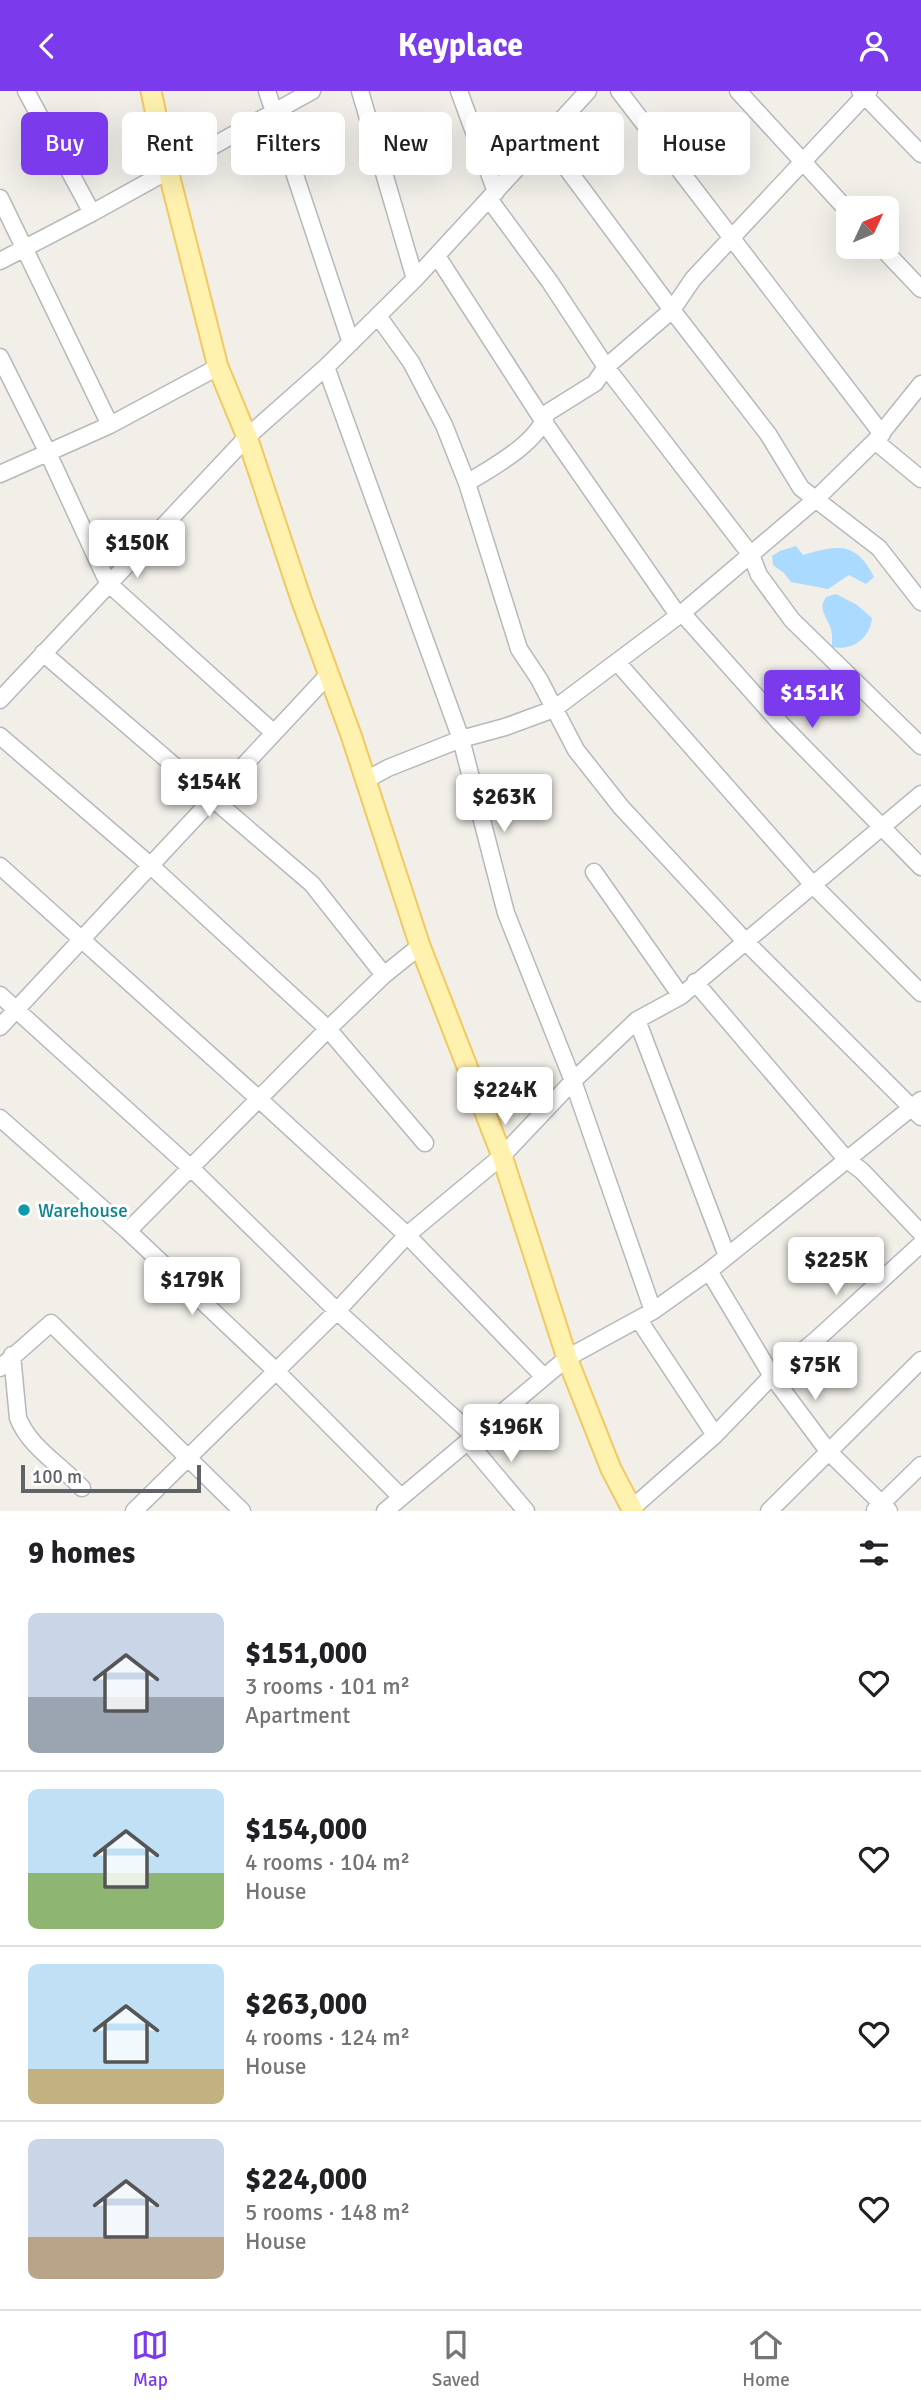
<!DOCTYPE html>
<meta charset="utf-8">
<style>
:root{--surface:#fff;--page:#f6f6f6;--text:#202124;--muted:#757577;--line:#e0e0e0;--accent:#7c3aed}
body{margin:0;font-family:Signika,sans-serif;background:var(--page);color:var(--text);height:100vh;display:flex;flex-direction:column;font-size:26px;white-space:nowrap}
*{box-sizing:border-box;margin:0}
p{font-size:23px;color:var(--muted)}
.icon{flex:none;width:38px;height:38px;fill:none;stroke:currentColor;stroke-width:2;stroke-linecap:round;stroke-linejoin:round}
.map{position:relative;height:1420px;overflow:hidden}
.drawer{display:flex;flex-direction:column;background:var(--surface);flex:1}
.drawer>*{flex:none}
.banner{position:absolute;left:21px;top:21px;width:880px;height:63px;display:flex;gap:14px}
.needle{width:46px;rotate:46deg}
.tools{position:absolute;left:836px;top:105px;display:grid;gap:14px}
.tools a{display:grid;place-items:center;width:63px;height:63px;border-radius:10px;background:var(--surface);box-shadow:0 7px 28px #0002;font-size:35px}
.scale{position:absolute;left:21px;bottom:18px;width:180px;box-sizing:border-box;padding-left:7px;border:4px solid #5f6368;border-top:0;font-size:19px;line-height:24px;white-space:nowrap;color:#5f6368;-webkit-text-stroke:5px #fff;paint-order:stroke}
.price{position:absolute;translate:-50% -60px;padding:0 16px;border-radius:7px;background:#fff;color:#222;font-size:23px;line-height:46px;filter:drop-shadow(0 2px 4px #0008)}
.price::after{content:'';position:absolute;left:50%;top:42px;width:21px;height:16px;margin-left:-10px;background:inherit;clip-path:polygon(0 0,100% 0,50% 100%)}
.price.active{background:var(--accent);color:#fff}
ul{padding:0;list-style:none}
li{display:flex;align-items:center;gap:21px;height:175px;padding:0 28px}
li+li{border-top:2px solid var(--line)}
li span{display:grid;place-items:center;flex:none;width:196px;height:140px;border-radius:10px;color:#555}
li>.icon{margin-inline-start:auto}
span .icon{width:84px;height:84px;fill:#fffc;stroke-width:1}
li b{font-size:30px}
h2{display:flex;justify-content:space-between;align-items:center;height:84px;padding:0 28px;font-size:30px}
.chip{padding:0 24px;border-radius:10px;background:var(--surface);box-shadow:0 7px 28px #0002;font-size:24px;line-height:63px}
.chip.active{background:var(--accent);color:#fff}
header{display:flex;justify-content:space-between;align-items:center;height:91px;padding:0 28px;background:var(--accent);color:#fff;font-size:32px;font-weight:700}
.menu{display:flex;justify-content:space-around;align-items:center;height:98px;border-top:2px solid var(--line);background:var(--surface);font-size:19px;color:var(--muted)}
.menu a{display:grid;justify-items:center;gap:4px}
.menu .active{color:var(--accent)}
.map>svg:first-child{display:block}
</style>
<header><svg class="icon" aria-label="back" viewBox="0 0 24 24"><path d="M15 5l-7 7 7 7"/></svg>Keyplace<svg class="icon" aria-label="person" viewBox="0 0 24 24"><circle cx="12" cy="8" r="4"/><path d="M4 21q1-7 8-7t8 7"/></svg></header>
<div class="map">
<svg width="921" height="1420" viewBox="0 0 921 1420">
<rect width="100%" height="100%" fill="#f1efe8"/>
<!-- water -->
<path fill="#aadaff" d="M796 455 803 464C837 454 856 450 874 486L866 493 849 484 828 498 791 491 784 482 773 474 772 465 780 460Z
M836 503 857 514 872 527C870 548 852 560 832 556 832 548 833 540 829 533 824 522 819 517 826 506Z"/>
<g fill="none" stroke-linecap="round" stroke-linejoin="round">
<defs>
<path id="minor" d="M26 0 92 122
M267 0 351 252
M360 0 415 188
M459 0 496 101
M619 0 882 343
M738 0 849 121
M860 0 921 63
M545 48 672 219 768 343 801 397 879 457 921 511
M0 107 110 334
M489 108 550 191 606 276 751 464 759 484 792 529 921 655
M881 156 921 198
M437 165 544 331 678 524
M0 170 92 122 312 0
M378 225 411 271 444 334 467 392 519 558 539 588 576 659 621 716 746 851 921 1026
M0 266 48 362 108 492 274 642
M326 276 461 648 506 822 573 990 653 1220
M875 350 921 388
M0 383 110 334 218 276
M467 392C493 376 538 352 547 322L595 292 606 276 672 219 693 188 869 0
M682 522 780 632 921 776
M43 562 312 793 384 884
M617 571 814 795 921 902
M0 609 247 346 326 276 415 188 588 0
M0 645 150 774 328 938 425 1052
M366 689 388 677 461 648 505 636 554 618 682 522 816 408 875 350 921 293
M0 775 260 1009 407 1144 544 1286
M594 781 681 905
M695 891 846 1068 862 1080 921 1142
M0 904 192 1078 337 1220 474 1345
M637 929 727 1165
M0 936 329 583
M0 1027 128 1140 276 1280 401 1406
M128 1140 328 938 384 884 420 855
M709 1180 772 1285 828 1360 889 1420
M639 1229 715 1344
M12 1264 18 1327C30 1357 61 1374 82 1397
M0 1277 51 1232 242 1420
M468 1351 526 1420
M631 1418 715 1344 772 1285 816 1249 921 1153
M875 1419 921 1374
M134 1420 337 1220 407 1144 502 1065 573 990 637 929 681 905 921 703
M385 1420 567 1267 653 1220 709 1180 921 1009
M769 1420 921 1269"/>
<path id="major" d="M151 0 168 79 218 276 247 346 301 508 351 644 420 855 502 1065 567 1267 611 1378 633 1420"/>
</defs>
<!-- minor casing -->
<use href="#minor" stroke="#b5b8bc" stroke-width="19"/>
<!-- major casing -->
<use href="#major" stroke="#f2c960" stroke-width="23"/>
<!-- minor -->
<use href="#minor" stroke="#fff" stroke-width="16"/>
<!-- major -->
<use href="#major" stroke="#fff2af" stroke-width="19"/>
</g>
<!-- markers -->
<circle fill="#0f9aa8" stroke="#fff" stroke-width="2.5" cx="24" cy="1119" r="7"/>
<g text-anchor="middle" stroke-width="6" stroke-linejoin="round" paint-order="stroke">
<!-- culture labels -->
<g font-size="19" fill="#0d838f" stroke="#fff" text-anchor="start">
<text x="38" y="1126">Warehouse</text>
</g>
</g>
</svg>
<div class="tools">
<a><svg class="needle" viewBox="-14 -14 28 28"><path d="M0-13l5 13h-10z" fill="#e53935"/><path d="M0 13l5-13h-10z" fill="#757577"/></svg></a>
</div>
<div class="scale">100 m</div>
<b class="price" style="left:137px;top:489px">$150K</b>
<b class="price active" style="left:812px;top:639px">$151K</b>
<b class="price" style="left:209px;top:728px">$154K</b>
<b class="price" style="left:504px;top:743px">$263K</b>
<b class="price" style="left:505px;top:1036px">$224K</b>
<b class="price" style="left:836px;top:1206px">$225K</b>
<b class="price" style="left:192px;top:1226px">$179K</b>
<b class="price" style="left:815px;top:1311px">$75K</b>
<b class="price" style="left:511px;top:1373px">$196K</b>
<div class="banner">
<a class="chip active">Buy</a>
<a class="chip">Rent</a>
<a class="chip">Filters</a>
<a class="chip">New</a>
<a class="chip">Apartment</a>
<a class="chip">House</a>
</div>
</div>
<section class="drawer">
<h2>9 homes<svg class="icon" aria-label="filters" viewBox="0 0 24 24"><path d="M4 7h16M4 17h16"/><circle cx="9" cy="7" r="2"/><circle cx="15" cy="17" r="2"/></svg></h2>
<ul>
<li><span style="background:linear-gradient(#c9d6e8 60%,#9aa5b1 0)"><svg class="icon" aria-label="home" viewBox="0 0 24 24"><path d="M3 11l9-7 9 7M6 9v11h12V9"/></svg></span><div><b>$151,000</b><p>3 rooms · 101 m²</p><p>Apartment</p></div><svg class="icon" aria-label="heart" viewBox="0 0 24 24"><path d="M12 20l-8-8c-3-5 5-10 8-4 3-6 11-1 8 4z"/></svg></li>
<li><span style="background:linear-gradient(#bfe0f5 60%,#8fb573 0)"><svg class="icon" aria-label="home" viewBox="0 0 24 24"><path d="M3 11l9-7 9 7M6 9v11h12V9"/></svg></span><div><b>$154,000</b><p>4 rooms · 104 m²</p><p>House</p></div><svg class="icon" aria-label="heart" viewBox="0 0 24 24"><path d="M12 20l-8-8c-3-5 5-10 8-4 3-6 11-1 8 4z"/></svg></li>
<li><span style="background:linear-gradient(#bfe0f5 75%,#c2b280 0)"><svg class="icon" aria-label="home" viewBox="0 0 24 24"><path d="M3 11l9-7 9 7M6 9v11h12V9"/></svg></span><div><b>$263,000</b><p>4 rooms · 124 m²</p><p>House</p></div><svg class="icon" aria-label="heart" viewBox="0 0 24 24"><path d="M12 20l-8-8c-3-5 5-10 8-4 3-6 11-1 8 4z"/></svg></li>
<li><span style="background:linear-gradient(#c9d6e8 70%,#b9a48a 0)"><svg class="icon" aria-label="home" viewBox="0 0 24 24"><path d="M3 11l9-7 9 7M6 9v11h12V9"/></svg></span><div><b>$224,000</b><p>5 rooms · 148 m²</p><p>House</p></div><svg class="icon" aria-label="heart" viewBox="0 0 24 24"><path d="M12 20l-8-8c-3-5 5-10 8-4 3-6 11-1 8 4z"/></svg></li>
</ul>
</section>
<nav class="menu">
<a class="active"><svg class="icon" aria-label="map" viewBox="0 0 24 24"><path d="M3 6l6-2 6 2 6-2v14l-6 2-6-2-6 2zM9 4v14M15 6v14"/></svg>Map</a>
<a><svg class="icon" aria-label="saved" viewBox="0 0 24 24"><path d="M7 4h10v16l-5-4-5 4z"/></svg>Saved</a>
<a><svg class="icon" aria-label="home" viewBox="0 0 24 24"><path d="M3 11l9-7 9 7M6 9v11h12V9"/></svg>Home</a>
</nav>
